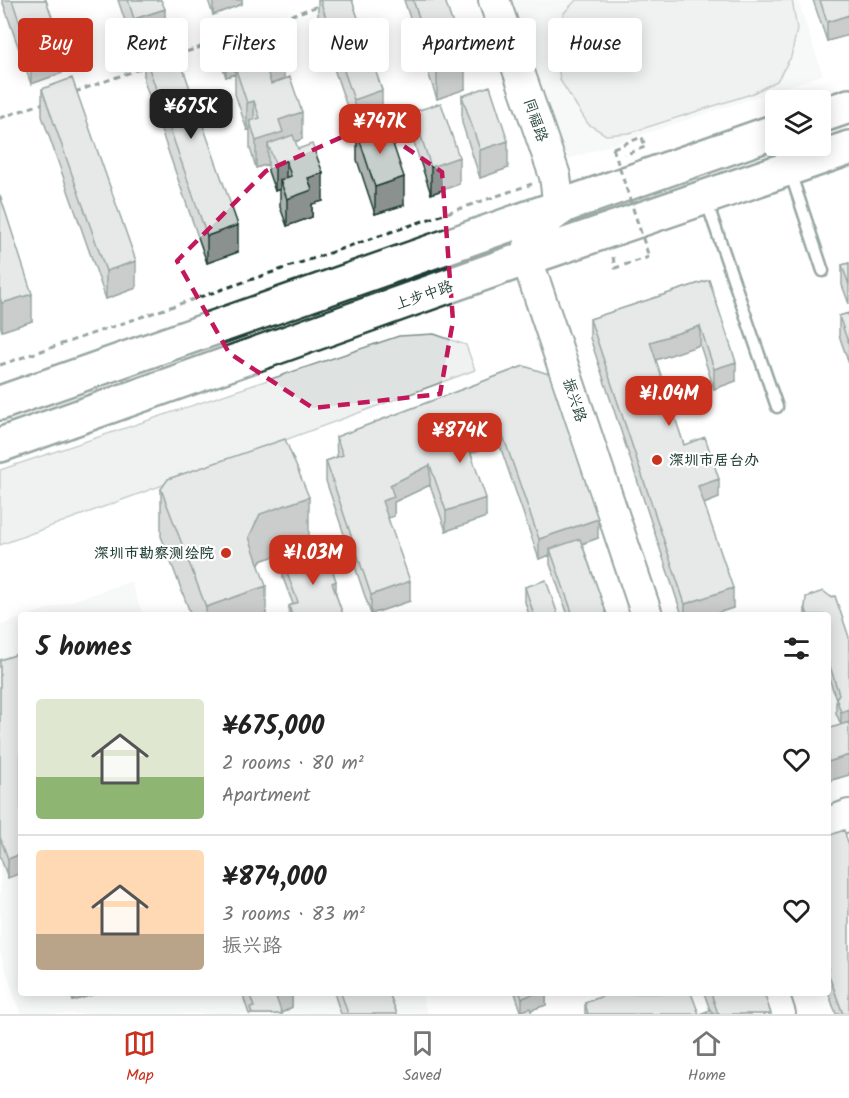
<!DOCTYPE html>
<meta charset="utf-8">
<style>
:root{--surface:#fff;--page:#f2f2f2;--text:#222;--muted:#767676;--line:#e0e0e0;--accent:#c8321e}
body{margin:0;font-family:Kalam,"LXGW WenKai TC",sans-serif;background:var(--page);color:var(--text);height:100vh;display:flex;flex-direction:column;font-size:22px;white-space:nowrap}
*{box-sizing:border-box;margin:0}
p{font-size:20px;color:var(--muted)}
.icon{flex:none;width:33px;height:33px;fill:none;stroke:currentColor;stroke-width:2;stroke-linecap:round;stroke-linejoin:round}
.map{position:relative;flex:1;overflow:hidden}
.sheet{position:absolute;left:18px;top:612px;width:813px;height:384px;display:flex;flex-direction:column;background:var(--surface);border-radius:6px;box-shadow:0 3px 15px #0003}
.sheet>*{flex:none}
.guide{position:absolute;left:18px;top:18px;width:813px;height:54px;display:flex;gap:12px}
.tools{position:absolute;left:765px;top:90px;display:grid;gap:12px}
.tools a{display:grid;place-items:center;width:66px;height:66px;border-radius:6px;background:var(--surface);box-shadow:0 3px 15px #0003;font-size:30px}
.price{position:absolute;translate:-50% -51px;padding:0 14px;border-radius:12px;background:var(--accent);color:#fff;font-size:20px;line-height:39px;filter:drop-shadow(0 2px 3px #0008)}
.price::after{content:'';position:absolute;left:50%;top:36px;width:18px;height:14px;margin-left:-9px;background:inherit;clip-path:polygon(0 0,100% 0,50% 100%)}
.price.on{background:#222;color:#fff}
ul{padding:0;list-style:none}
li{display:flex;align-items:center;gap:18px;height:150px;padding:0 18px}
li+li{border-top:2px solid var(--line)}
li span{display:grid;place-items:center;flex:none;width:168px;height:120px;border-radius:6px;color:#555}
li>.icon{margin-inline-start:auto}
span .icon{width:72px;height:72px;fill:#fffc;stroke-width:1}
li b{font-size:26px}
h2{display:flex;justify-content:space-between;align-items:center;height:72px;padding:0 18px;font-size:26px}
.chip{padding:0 21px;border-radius:6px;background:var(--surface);box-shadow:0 3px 15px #0003;font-size:21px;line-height:54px}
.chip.on{background:var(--accent);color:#fff}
.menu{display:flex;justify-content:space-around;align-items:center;height:84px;border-top:2px solid var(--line);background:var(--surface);font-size:16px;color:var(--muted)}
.menu a{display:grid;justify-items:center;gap:3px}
.menu .on{color:var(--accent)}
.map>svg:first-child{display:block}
</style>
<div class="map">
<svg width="849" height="1014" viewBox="0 0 849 1014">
<rect width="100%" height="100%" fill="#fff"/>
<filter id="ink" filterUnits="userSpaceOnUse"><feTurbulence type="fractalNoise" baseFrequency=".0167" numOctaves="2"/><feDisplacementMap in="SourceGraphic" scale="12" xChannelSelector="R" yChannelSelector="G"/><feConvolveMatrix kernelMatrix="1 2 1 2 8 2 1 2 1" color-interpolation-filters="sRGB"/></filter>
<g filter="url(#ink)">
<!-- built -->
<path fill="#eef1f0" d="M492 0H798L823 75 548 166Z
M131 581 143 615H30Z
M21 618V993H421L428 1014H20L0 953V625Z"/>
<!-- green -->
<path fill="#dee3e2" stroke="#7e908b" stroke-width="1.5" d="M576 0H792L797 29 791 57 777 81 751 94 629 133 606 135 588 124 560 80 555 40 564 13Z
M434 334 466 345 475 370 0 545V470L399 336Z"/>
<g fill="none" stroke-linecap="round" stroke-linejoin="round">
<defs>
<path id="lane" d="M790 172 823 271
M706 200 777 407"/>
<path id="secondary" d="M494 0 555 176 559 207
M565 207C544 221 528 233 527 259L647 615
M828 823 849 815
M773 993 780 1014"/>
<path id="primary" d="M820 116 849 106
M0 403 776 131
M0 445 513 263 849 148"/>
</defs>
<!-- lane casing -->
<use href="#lane" stroke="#1f3d34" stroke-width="15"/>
<!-- secondary casing -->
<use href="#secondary" stroke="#1f3d34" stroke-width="34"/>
<!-- primary casing -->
<use href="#primary" stroke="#1f3d34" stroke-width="38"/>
<!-- path -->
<path stroke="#1f3d34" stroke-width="3" stroke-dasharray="6 4.5" stroke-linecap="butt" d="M251 29 321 5
M177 55 222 40
M75 92 145 67
M788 100 805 95
M0 118 44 103
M613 148 642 137 645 147 624 155
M613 257 615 268 649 257
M0 365 532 184"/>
<!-- lane -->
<use href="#lane" stroke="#fff" stroke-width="10"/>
<!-- secondary -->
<use href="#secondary" stroke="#fff" stroke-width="30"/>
<!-- primary -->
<use href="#primary" stroke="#fff" stroke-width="33"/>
<!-- path-bridge -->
<path stroke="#1f3d34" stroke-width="3" stroke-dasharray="6 4.5" stroke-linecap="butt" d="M613 148 649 257"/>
</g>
<!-- wall -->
<path fill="#abb2af" stroke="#1f3d34" stroke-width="1.5" d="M2 0H46L62 73 31 84Z
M118 0H161L165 36 134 47Z
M208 0H242V4L213 15Z
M318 0H352L382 118 354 127 318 22Z
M404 0H445L465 89 437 99Z
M813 0H849V35L827 41Z
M219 29 254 34 284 79 302 139 295 142 298 149 323 201 312 204V217L287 226 280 207V189L275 191 268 171V164L256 168 250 148V129L247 130 235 94V74L226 77 219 57Z
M144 54 238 252 207 263 144 81Z
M42 89 136 288 106 299 42 116Z
M462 96 508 168 480 178 462 123Z
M413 112 459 184 431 194 413 140Z
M357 132 404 205 375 214 357 160Z
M0 195 32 321 2 331 0 325Z
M849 263V304L842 285V265Z
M709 280 736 381 714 389 700 345 655 360 684 445 719 498 704 504 733 608 711 615H682L590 338V319Z
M849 313V364L839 335V316Z
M524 366 598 538 582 544 607 615H568L550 564V555L539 559 499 443 471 453 486 517 446 531 430 485 394 502V516L388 518 410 601 371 614 326 481V461L337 457 336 437Z
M161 489 309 544 260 561 259 565 266 615H191L161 536Z
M317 552 336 596 343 615H289V606L293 604 283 578V563L292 562 317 554Z
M525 587 558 615H529L525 602Z
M831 597 849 775 828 781V729L841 725 836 713V699L828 675V615H805V607Z
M21 653 8 878 0 856V660Z
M828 836 849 1014H836L828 992Z
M70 993H98L73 1001Z
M244 993H292V1007L281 1013 282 1014H249L244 999Z
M334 993H389L397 1014H341Z
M515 993H546V1005L531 1010 521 1011Z
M704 993H764L771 1014H700L710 1010Z
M585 1003 699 1014H585Z"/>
<!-- shaded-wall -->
<path fill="#8b918f" stroke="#1f3d34" stroke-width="1.5" d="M213 0H242V4L213 15Z
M165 9V36L134 47V19Z
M849 15V35L827 41V22Z
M62 46V73L31 84V56Z
M237 46V73L235 67V74L226 77V50Z
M284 60V87L266 94V67Z
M465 62V89L437 99V71Z
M382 90V118L354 127V100Z
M254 101V128L250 121V129L247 130V103Z
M302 112V139L283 146 268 144V164L256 168V141L279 120Z
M508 141V168L480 178V150Z
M459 157V184L431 194V167Z
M286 160V187L280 180V189L275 191V164Z
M323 173V201L312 204V217L287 226V199L308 178Z
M404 177V205L375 214V187Z
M238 225V252L207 263V236Z
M136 261V288L106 299V271Z
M32 294V321L2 331V303Z
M700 326V345L650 362V342Z
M736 362V381L714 389V369Z
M499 424V443L465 455V436Z
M430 465V485L394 502V516L382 520V501L390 485Z
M719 479V498L698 506V486Z
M309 497V544L260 561 249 584V537L260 514Z
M486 498V517L446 531V511Z
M598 519V538L552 554 550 549V555L539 559V539Z
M336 581V596L332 583Z
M410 581V601L371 614V595Z
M266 586V615H206V607Z
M733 588V608L711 615H685V604Z
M849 709V724L841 727V712Z
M849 755V775L828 781V762Z
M21 854V873L8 878V859Z
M73 993H98L73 1001Z
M283 993H292V1007L280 1014 276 997Z
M537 993H546V1005L522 1013V998Z"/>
<!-- building -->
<path fill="#c7cfcc" stroke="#1f3d34" stroke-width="1.5" d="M12 0H46L62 46 31 56Z
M128 0H161L165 9 134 19Z
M320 0H352L382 90 354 100Z
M413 0H445L465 62 437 71Z
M820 0H849V15L827 22Z
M248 19 254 34 273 27 284 60 266 67 271 84 290 77 302 112 279 120 283 132 256 141 250 121 260 118 254 101 247 103 235 67 243 64 237 46 226 50 219 29Z
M174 43 238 225 207 236 144 54Z
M72 78 136 261 106 271 42 89Z
M490 86 508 141 480 150 462 96Z
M441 103 459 157 431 167 413 112Z
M386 123 404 177 375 187 357 132Z
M293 135 298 149 312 144 323 173 308 178 312 190 287 199 280 180 291 176 286 160 275 164 268 144Z
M0 195 32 294 2 303 0 298Z
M849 263V285L842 265Z
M709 280 736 362 714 369 700 326 650 342 684 445 705 437 719 479 698 486 733 588 685 604 590 319Z
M849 313V345L839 316Z
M524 366 549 374 598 519 539 539 499 424 465 436 486 498 446 511 430 465 390 485 394 497 382 501 410 581 371 595 326 461 343 455 336 437Z
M285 439 309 497 260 514 249 537 266 586 206 607 161 489 168 479Z
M580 539 607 615H573L550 549Z
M326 549 336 581 332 583 343 615H292L289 606 298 602 283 563 292 561V562L318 554 317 552Z
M546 580 558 615H534L525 587Z
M823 591 831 597 835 596 849 637V709L841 712 836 698 839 694 828 660V615H808L805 607 806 597Z
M21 653V854L8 859 0 837V660Z
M849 722V755L828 762V729Z
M844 830 849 845V1014H843L828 973V836Z
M249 993H283L276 997 282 1014H252L250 1008 254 1007Z
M341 993H389L397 1014H348Z
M520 993H537L522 998Z
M610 993H691L699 1014H588L585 1003Z
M711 993H764L771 1014H718Z
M530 1008 532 1014H514Z
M711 1010 713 1014H700Z"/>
</g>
<!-- marked area -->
<path d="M0 0H849V1014H0ZM371 124 442 172 453 321 440 394 313 408 229 353 177 261 266 171Z" fill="#fff" fill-opacity=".55" fill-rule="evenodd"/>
<path fill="none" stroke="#c2185b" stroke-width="4.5" stroke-dasharray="12 8" stroke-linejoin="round" d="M371 124 442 172 453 321 440 394 313 408 229 353 177 261 266 171Z"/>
<!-- markers -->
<g fill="#c8321e" stroke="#fff" stroke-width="2">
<circle cx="657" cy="460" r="6"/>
<circle cx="226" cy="553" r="6"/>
</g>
<g text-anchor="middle" stroke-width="4.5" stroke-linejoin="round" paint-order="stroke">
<!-- street labels -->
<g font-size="15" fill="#1f3d34" stroke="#fff">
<text transform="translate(536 120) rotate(71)" y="5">同福路</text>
<text transform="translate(424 295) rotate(-19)" y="5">上步中路</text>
<text transform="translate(575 400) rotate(72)" y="5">振兴路</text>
</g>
<!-- poi labels -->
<g font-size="15" font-weight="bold" fill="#1f3d34" stroke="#fff" text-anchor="start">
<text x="669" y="465">深圳市居台办</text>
<text x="214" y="558" text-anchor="end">深圳市勘察测绘院</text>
</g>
</g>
</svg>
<div class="tools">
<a><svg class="icon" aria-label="layers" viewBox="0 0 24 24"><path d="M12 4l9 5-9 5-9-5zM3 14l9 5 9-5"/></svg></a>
</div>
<b class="price on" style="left:191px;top:140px">¥675K</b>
<b class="price" style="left:380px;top:155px">¥747K</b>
<b class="price" style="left:669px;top:427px">¥1.04M</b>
<b class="price" style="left:460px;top:464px">¥874K</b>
<b class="price" style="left:313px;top:586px">¥1.03M</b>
<div class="guide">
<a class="chip on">Buy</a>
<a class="chip">Rent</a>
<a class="chip">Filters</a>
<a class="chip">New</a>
<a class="chip">Apartment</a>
<a class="chip">House</a>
</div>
<section class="sheet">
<h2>5 homes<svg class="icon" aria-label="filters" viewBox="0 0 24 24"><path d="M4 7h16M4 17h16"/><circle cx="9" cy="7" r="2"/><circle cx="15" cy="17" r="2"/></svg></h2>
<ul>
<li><span style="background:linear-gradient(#dfe7d0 65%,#8fb573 0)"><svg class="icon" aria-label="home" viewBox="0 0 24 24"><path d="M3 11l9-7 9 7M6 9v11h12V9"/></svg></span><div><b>¥675,000</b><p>2 rooms · 80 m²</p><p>Apartment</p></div><svg class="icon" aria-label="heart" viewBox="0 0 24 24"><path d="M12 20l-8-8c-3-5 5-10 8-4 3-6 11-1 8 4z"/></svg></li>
<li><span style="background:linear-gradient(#ffd9b3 70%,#b9a48a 0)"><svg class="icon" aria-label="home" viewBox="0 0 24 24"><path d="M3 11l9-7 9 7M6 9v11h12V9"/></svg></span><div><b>¥874,000</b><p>3 rooms · 83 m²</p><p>振兴路</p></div><svg class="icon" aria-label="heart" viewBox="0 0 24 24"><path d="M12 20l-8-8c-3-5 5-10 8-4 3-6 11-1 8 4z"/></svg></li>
</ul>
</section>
</div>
<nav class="menu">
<a class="on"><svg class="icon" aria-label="map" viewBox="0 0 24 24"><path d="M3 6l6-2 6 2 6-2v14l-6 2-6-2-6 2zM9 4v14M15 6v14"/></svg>Map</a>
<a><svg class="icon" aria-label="saved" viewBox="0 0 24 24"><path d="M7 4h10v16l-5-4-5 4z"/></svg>Saved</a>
<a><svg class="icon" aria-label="home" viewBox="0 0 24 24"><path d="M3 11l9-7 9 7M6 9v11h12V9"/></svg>Home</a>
</nav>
